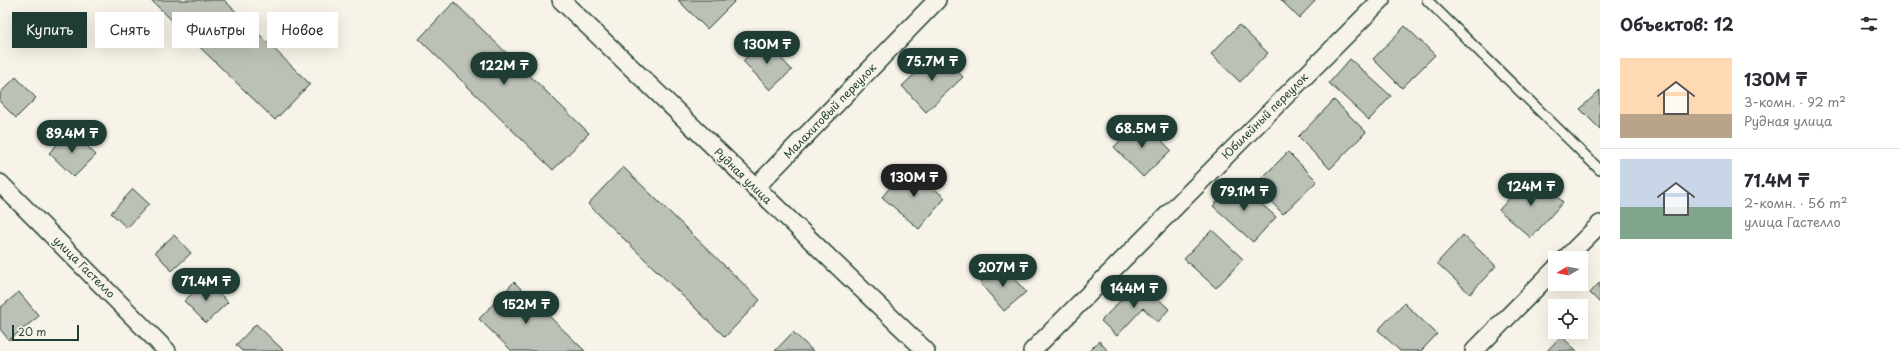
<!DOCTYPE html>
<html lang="ru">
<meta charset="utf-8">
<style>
:root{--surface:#fff;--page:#f2f2f3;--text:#2b2b33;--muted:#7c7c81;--line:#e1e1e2;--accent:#1f3d34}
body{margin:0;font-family:"Playpen Sans",sans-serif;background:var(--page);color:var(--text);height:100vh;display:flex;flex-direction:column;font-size:15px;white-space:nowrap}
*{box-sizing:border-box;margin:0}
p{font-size:13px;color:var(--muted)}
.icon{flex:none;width:22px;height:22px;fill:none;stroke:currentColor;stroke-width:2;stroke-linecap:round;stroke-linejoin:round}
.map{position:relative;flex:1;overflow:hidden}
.panel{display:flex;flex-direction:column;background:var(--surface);width:300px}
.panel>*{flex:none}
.guide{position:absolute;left:12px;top:12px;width:380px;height:36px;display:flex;gap:8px}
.needle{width:26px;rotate:260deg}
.controls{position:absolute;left:1548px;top:251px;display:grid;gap:8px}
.controls a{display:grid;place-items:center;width:40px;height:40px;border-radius:0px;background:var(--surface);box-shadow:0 4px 16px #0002;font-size:20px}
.scale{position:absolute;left:12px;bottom:10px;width:67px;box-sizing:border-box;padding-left:4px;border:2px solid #1f3d34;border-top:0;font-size:11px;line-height:14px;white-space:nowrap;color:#1f3d34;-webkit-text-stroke:3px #f7f3e8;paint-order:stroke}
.price{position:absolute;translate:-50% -34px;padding:0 9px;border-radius:14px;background:var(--accent);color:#fff;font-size:13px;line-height:26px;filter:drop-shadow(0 1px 2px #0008)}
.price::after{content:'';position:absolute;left:50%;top:24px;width:12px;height:9px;margin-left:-6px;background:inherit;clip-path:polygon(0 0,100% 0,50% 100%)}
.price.selected{background:#222;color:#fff}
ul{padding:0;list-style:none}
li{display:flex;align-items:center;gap:12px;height:100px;padding:0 20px}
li+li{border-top:1px solid var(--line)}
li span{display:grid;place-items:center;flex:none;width:112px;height:80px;border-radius:0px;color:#555}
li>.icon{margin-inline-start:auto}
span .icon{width:48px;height:48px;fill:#fffc;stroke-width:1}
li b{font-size:17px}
h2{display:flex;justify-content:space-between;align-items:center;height:48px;padding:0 20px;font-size:17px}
.chip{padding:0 14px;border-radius:0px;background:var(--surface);box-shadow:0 4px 16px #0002;font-size:14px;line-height:36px}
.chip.selected{background:var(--accent);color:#fff}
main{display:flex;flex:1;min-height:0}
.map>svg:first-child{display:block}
</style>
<main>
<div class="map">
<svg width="1600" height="351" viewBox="0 0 1600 351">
<rect width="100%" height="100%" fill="#f7f3e8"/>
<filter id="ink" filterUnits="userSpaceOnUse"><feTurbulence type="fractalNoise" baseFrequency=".025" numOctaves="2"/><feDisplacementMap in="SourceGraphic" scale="8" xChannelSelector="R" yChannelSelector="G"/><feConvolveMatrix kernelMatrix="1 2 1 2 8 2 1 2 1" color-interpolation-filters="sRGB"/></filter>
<g filter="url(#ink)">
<!-- building -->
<path fill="#bbc1b6" stroke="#1f3d34" d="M151 0H224L310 84 275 120Z
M678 0H736L707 29Z
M1281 0H1316L1299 18Z
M454 2 589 133 553 170 419 39Z
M1239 25 1268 53 1240 82 1211 54Z
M1405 26 1435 55 1402 88 1373 59Z
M764 40 792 70 770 90 743 61Z
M939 51 963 77 926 112 902 86Z
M1350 59 1391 96 1369 120 1329 83Z
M16 77 36 98 16 118 0 102V93Z
M1600 90V129L1580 109Z
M1334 100 1366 132 1330 169 1298 137Z
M1141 120 1171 150 1143 177 1114 147Z
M71 130 96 155 74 177 49 153Z
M1288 152 1317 181 1283 214 1255 185Z
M908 166 945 198 919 229 882 197Z
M623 167 760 300 725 337 588 204Z
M1538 180 1563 202 1531 238 1499 210 1525 181 1532 187Z
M1236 181 1276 217 1253 242 1213 206Z
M133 189 149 204 127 228 111 213Z
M1212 230 1243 259 1216 288 1184 259Z
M174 235 191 253 172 271 155 252Z
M1463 235 1496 266 1470 294 1437 263Z
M1001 264 1026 292 1004 311 980 283Z
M206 280 228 302 206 323 184 301Z
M1139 281 1169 309 1158 322 1143 308 1117 336 1101 321Z
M514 282 585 351H512L479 319Z
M1600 282V303L1590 293Z
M19 292 39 316 9 340 0 329V308Z
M1404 303 1437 334 1421 351H1400L1378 330Z
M256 324 283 350 282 351H242L236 345Z
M793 332 813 351H775Z
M1561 336 1577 351H1547Z
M1099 341 1108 351H1089Z"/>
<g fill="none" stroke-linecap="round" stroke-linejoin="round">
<defs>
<path id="lane" d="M1427 0 1600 170"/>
<path id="street" d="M561 0 926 351
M0 183 167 351
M755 188 937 0
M1566 258 1600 224
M1032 351 1381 0
M1474 351 1555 269"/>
</defs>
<!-- lane casing -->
<use href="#lane" stroke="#1f3d34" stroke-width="12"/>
<!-- street casing -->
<use href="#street" stroke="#1f3d34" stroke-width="20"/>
<!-- lane -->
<use href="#lane" stroke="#f7f3e8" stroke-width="9"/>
<!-- street -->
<use href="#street" stroke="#f7f3e8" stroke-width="17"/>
</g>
</g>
<g text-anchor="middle" stroke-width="3.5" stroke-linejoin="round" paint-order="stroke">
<!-- street labels -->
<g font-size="11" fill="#1f3d34" stroke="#f7f3e8">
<text transform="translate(830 111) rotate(-46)" y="4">Малахитовый переулок</text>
<text transform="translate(1265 116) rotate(-45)" y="4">Юбилейный переулок</text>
<text transform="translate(743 176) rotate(44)" y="4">Рудная улица</text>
<text transform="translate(84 267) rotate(45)" y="4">улица Гастелло</text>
</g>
</g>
</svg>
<div class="controls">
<a><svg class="needle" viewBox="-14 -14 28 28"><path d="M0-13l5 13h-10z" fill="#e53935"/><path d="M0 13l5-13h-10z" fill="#7c7c81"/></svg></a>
<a><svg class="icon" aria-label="locate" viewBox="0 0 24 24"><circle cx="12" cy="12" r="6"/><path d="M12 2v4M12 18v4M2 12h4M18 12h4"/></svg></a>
</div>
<div class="scale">20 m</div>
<b class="price" style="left:767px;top:65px">130M ₸</b>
<b class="price" style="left:932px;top:82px">75.7M ₸</b>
<b class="price" style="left:504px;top:86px">122M ₸</b>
<b class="price" style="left:1142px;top:149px">68.5M ₸</b>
<b class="price" style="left:72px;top:154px">89.4M ₸</b>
<b class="price selected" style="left:914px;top:198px">130M ₸</b>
<b class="price" style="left:1531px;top:207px">124M ₸</b>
<b class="price" style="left:1244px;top:212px">79.1M ₸</b>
<b class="price" style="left:1003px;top:288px">207M ₸</b>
<b class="price" style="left:206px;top:302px">71.4M ₸</b>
<b class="price" style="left:1134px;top:309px">144M ₸</b>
<b class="price" style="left:526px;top:325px">152M ₸</b>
<div class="guide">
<a class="chip selected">Купить</a>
<a class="chip">Снять</a>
<a class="chip">Фильтры</a>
<a class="chip">Новое</a>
</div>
</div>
<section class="panel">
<h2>Объектов: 12<svg class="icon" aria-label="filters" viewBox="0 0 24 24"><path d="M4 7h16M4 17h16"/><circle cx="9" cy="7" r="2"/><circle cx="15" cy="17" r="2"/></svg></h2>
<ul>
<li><span style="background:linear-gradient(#ffd9b3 70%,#b9a48a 0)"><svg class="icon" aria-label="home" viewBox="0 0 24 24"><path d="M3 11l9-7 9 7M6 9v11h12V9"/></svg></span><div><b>130M ₸</b><p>3-комн. · 92 m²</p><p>Рудная улица</p></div></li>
<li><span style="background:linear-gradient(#c9d6e8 60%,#7fa58c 0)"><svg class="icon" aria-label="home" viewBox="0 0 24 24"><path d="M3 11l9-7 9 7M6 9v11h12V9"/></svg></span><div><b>71.4M ₸</b><p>2-комн. · 56 m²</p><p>улица Гастелло</p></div></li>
</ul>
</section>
</main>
